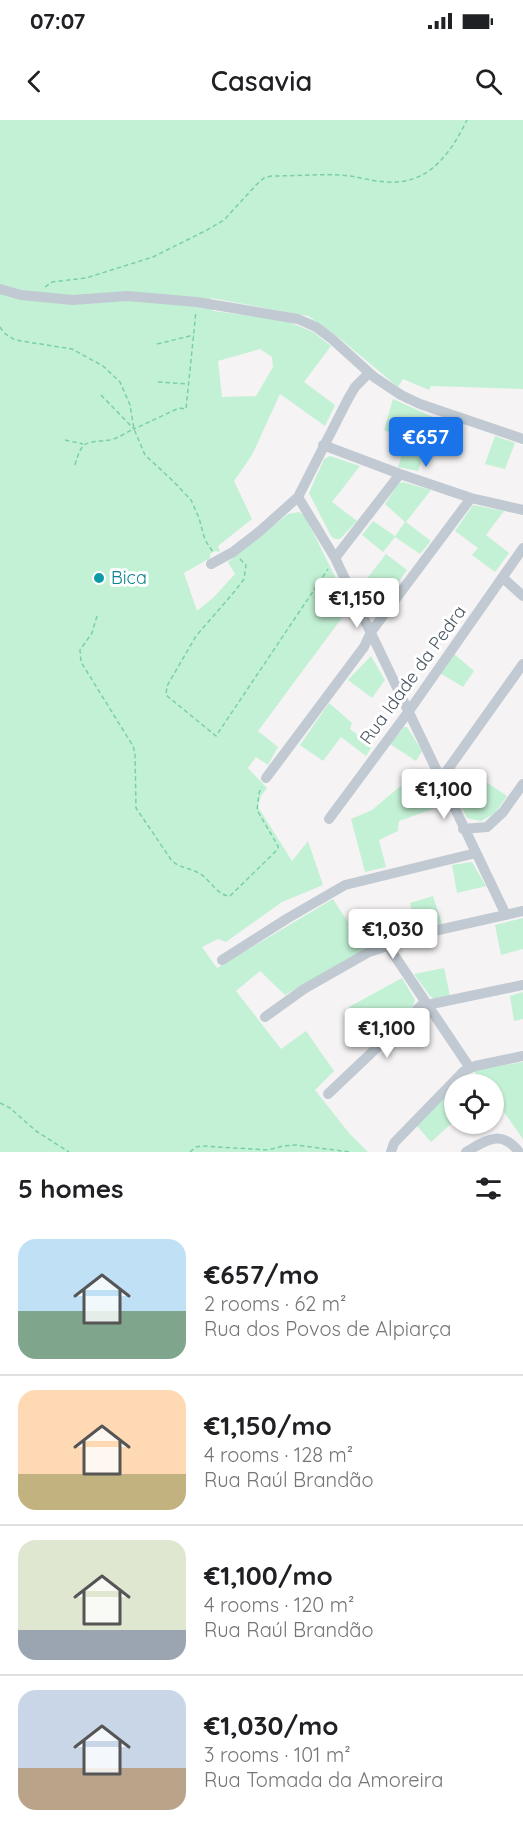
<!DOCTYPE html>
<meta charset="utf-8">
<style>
:root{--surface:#fff;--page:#f2f2f2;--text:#202124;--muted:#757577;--line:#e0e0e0;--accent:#1a73e8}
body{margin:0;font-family:Quicksand,sans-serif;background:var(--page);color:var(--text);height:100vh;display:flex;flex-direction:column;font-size:22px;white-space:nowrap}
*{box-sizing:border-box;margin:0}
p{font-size:20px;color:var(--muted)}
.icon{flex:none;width:33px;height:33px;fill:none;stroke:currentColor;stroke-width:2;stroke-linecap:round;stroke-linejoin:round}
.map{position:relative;height:1032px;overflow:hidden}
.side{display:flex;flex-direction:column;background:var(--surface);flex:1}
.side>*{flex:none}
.fabs{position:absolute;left:444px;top:954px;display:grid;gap:12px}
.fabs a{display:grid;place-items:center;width:60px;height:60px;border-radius:50%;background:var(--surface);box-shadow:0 2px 4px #0004;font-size:30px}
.price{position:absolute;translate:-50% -51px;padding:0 14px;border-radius:6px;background:#fff;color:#222;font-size:20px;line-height:39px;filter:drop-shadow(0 2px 3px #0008)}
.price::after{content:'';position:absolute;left:50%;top:36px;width:18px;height:14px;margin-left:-9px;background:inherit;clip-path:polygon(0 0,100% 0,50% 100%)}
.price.on{background:var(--accent);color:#fff}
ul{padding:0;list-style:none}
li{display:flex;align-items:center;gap:18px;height:150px;padding:0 18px}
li+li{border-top:2px solid var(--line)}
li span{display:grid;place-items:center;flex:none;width:168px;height:120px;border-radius:18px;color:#555}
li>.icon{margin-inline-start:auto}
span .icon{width:72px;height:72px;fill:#fffc;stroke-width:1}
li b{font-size:26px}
h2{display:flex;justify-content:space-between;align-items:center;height:72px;padding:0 18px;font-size:26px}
.status{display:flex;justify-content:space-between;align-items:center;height:42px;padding:0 30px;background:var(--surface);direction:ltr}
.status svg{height:16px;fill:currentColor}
header{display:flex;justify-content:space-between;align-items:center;height:78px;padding:0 18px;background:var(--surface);font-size:27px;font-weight:600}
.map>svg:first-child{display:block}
</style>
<div class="status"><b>07:07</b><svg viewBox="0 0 49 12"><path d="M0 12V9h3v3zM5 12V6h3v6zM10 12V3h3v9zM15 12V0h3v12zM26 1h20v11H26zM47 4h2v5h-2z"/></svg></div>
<header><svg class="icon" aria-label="back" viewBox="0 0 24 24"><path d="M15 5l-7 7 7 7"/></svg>Casavia<svg class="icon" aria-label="search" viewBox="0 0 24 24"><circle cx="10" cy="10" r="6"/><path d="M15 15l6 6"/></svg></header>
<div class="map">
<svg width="523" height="1032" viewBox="0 0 523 1032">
<rect width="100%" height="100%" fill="#f5f3f3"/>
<!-- green -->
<path fill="#c3f1d5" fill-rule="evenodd" d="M0 0H523V269L431 266 429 270 403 259 398 267 338 217 308 196 211 178 213 191 284 200 313 212 331 226 304 262 335 285 325 306 280 274 252 335 234 361 252 399 218 426 220 432 215 431 210 434V438L184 453 197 491 213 478 235 454 228 442 288 394 299 392 305 396 350 487 258 611 278 627 268 645 256 637 248 648 267 668 261 676 258 687 292 741 308 721 323 765 282 782 226 822 218 819 202 827 217 848 333 779 365 829 285 875 260 851 236 871 281 929 306 911 334 951 315 970 349 1013 368 1032H0ZM260 229 272 237 273 247 256 276 222 277 218 241Z
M393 279 433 297 424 323 427 325 418 351 398 347 406 319 384 310Z
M495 316 515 323 505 349 485 344Z
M330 336 360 346 332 382 357 401 340 419H335L331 416 309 373 324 339Z
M403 362 431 370 406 402 431 421 420 434 395 417 383 432 362 415 373 401 395 416 405 402 385 384 398 364Z
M473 385 504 391 486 415 509 433 495 452 472 435 478 428 455 411Z
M386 434 407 450 376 493H372L366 491 359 469Z
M453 533 474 551 463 567 440 553Z
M371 536 385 560 372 578 348 560Z
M329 583 352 603 350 609 372 626 366 636 341 617 323 641 300 625Z
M404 607H407L422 631 416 641 390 624Z
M422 648 439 687 399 701 398 711 379 720 386 747 365 752 351 699 372 690Z
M483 660 507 676 494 694 481 701 467 698 462 688Z
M472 742 486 766 457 773 452 745Z
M433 776 442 804 416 811 410 783Z
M523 798V829L501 835 495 805Z
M444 848 450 876 434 879 430 876 414 854Z
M402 858 415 880 413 886 375 921 349 887Z
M523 872V899L514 901 510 876Z
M523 942V1019L494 978V964H484L473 950Z
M444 977 454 991V1001L431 1022 417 1006Z"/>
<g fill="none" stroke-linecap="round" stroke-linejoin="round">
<!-- path -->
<path stroke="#7ad0a6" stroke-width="1.5" stroke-dasharray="4.5 3" stroke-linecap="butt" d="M45 167 52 162 86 158 153 137 207 110 224 100 256 65 264 58 271 56C294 56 317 54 340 55 356 56 371 61 386 62 429 65 450 34 467 0
M0 207 4 213 15 220 72 229 103 246 120 262 130 285 134 309 145 335 172 360 191 380 199 398 205 420 213 432
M157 224 194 215
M158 262 189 264
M101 275 134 309 179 288 186 289 196 191
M65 320 83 324
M75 345C82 319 86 323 110 320 118 318 126 313 133 309
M240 439 246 445 244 459 235 471 196 516 167 566 166 575 216 616 328 449
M97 496 92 513 80 530 81 542 133 626 135 633 136 688 172 741C180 748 190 748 199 753 210 759 217 776 230 776L278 729V726L257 690 259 673 262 667
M0 983 10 988 36 1011 69 1032
M190 1032 196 1027 202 1026 268 1030 283 1026 296 1025 350 1032"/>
<!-- street -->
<path stroke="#c1cad2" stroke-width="10" d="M0 169 21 175 73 180 127 176 197 182 298 199 316 207 332 219 374 257 401 275 420 284 523 319
M323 325 400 354 471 378 523 390
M298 377 335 438 506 795
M335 438 400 354
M211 444 233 432 260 411 298 377 348 279 355 267 369 253
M503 458 523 476
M266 658 364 527 371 512 471 378
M441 659 523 544
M329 699 409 591 523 428
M463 709 487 707 503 692 523 664
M388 826 470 948
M222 840 288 798 345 765 476 733
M427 885 523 865
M265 897 304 869 369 832 434 811 523 791
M328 974 425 882
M391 1032 394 1023 464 951 475 946 523 936
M466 1032C487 1020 501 1009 519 1032"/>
</g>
<!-- markers -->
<circle fill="#0f9aa8" stroke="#fff" stroke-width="2" cx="99" cy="458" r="6"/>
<g text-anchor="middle" stroke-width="6" stroke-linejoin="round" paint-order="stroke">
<!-- culture labels -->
<g font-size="18" fill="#0d838f" stroke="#fff" text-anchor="start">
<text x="111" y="464">Bica</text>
</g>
<!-- street labels -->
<g font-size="18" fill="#4a5661" stroke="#fff">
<text transform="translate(413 555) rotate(-54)" y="6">Rua Idade da Pedra</text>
</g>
</g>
</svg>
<div class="fabs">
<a><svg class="icon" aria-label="locate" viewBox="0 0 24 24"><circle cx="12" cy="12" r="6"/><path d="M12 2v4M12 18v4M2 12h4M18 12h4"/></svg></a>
</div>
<b class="price on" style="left:426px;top:348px">€657</b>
<b class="price" style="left:357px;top:509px">€1,150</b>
<b class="price" style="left:444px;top:700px">€1,100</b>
<b class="price" style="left:393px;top:840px">€1,030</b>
<b class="price" style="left:387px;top:939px">€1,100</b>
</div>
<section class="side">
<h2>5 homes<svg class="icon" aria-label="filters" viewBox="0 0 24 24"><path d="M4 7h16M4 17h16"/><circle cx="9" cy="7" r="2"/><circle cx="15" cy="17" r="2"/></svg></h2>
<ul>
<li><span style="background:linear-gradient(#bfe0f5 60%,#7fa58c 0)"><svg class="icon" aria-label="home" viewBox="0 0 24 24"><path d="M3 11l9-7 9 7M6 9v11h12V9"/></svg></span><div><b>€657/mo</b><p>2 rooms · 62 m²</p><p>Rua dos Povos de Alpiarça</p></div></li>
<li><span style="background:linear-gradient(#ffd9b3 70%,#c2b280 0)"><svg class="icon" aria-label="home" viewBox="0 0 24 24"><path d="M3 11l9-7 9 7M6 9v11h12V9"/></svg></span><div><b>€1,150/mo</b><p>4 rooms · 128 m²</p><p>Rua Raúl Brandão</p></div></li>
<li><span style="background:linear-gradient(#dfe7d0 75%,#9aa5b1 0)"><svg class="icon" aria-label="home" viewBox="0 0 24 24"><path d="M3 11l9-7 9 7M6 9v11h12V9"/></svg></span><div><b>€1,100/mo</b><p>4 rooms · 120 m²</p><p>Rua Raúl Brandão</p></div></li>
<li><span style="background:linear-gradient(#c9d6e8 65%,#b9a48a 0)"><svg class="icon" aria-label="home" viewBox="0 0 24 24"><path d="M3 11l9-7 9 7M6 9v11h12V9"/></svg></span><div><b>€1,030/mo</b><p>3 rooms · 101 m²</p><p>Rua Tomada da Amoreira</p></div></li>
</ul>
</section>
